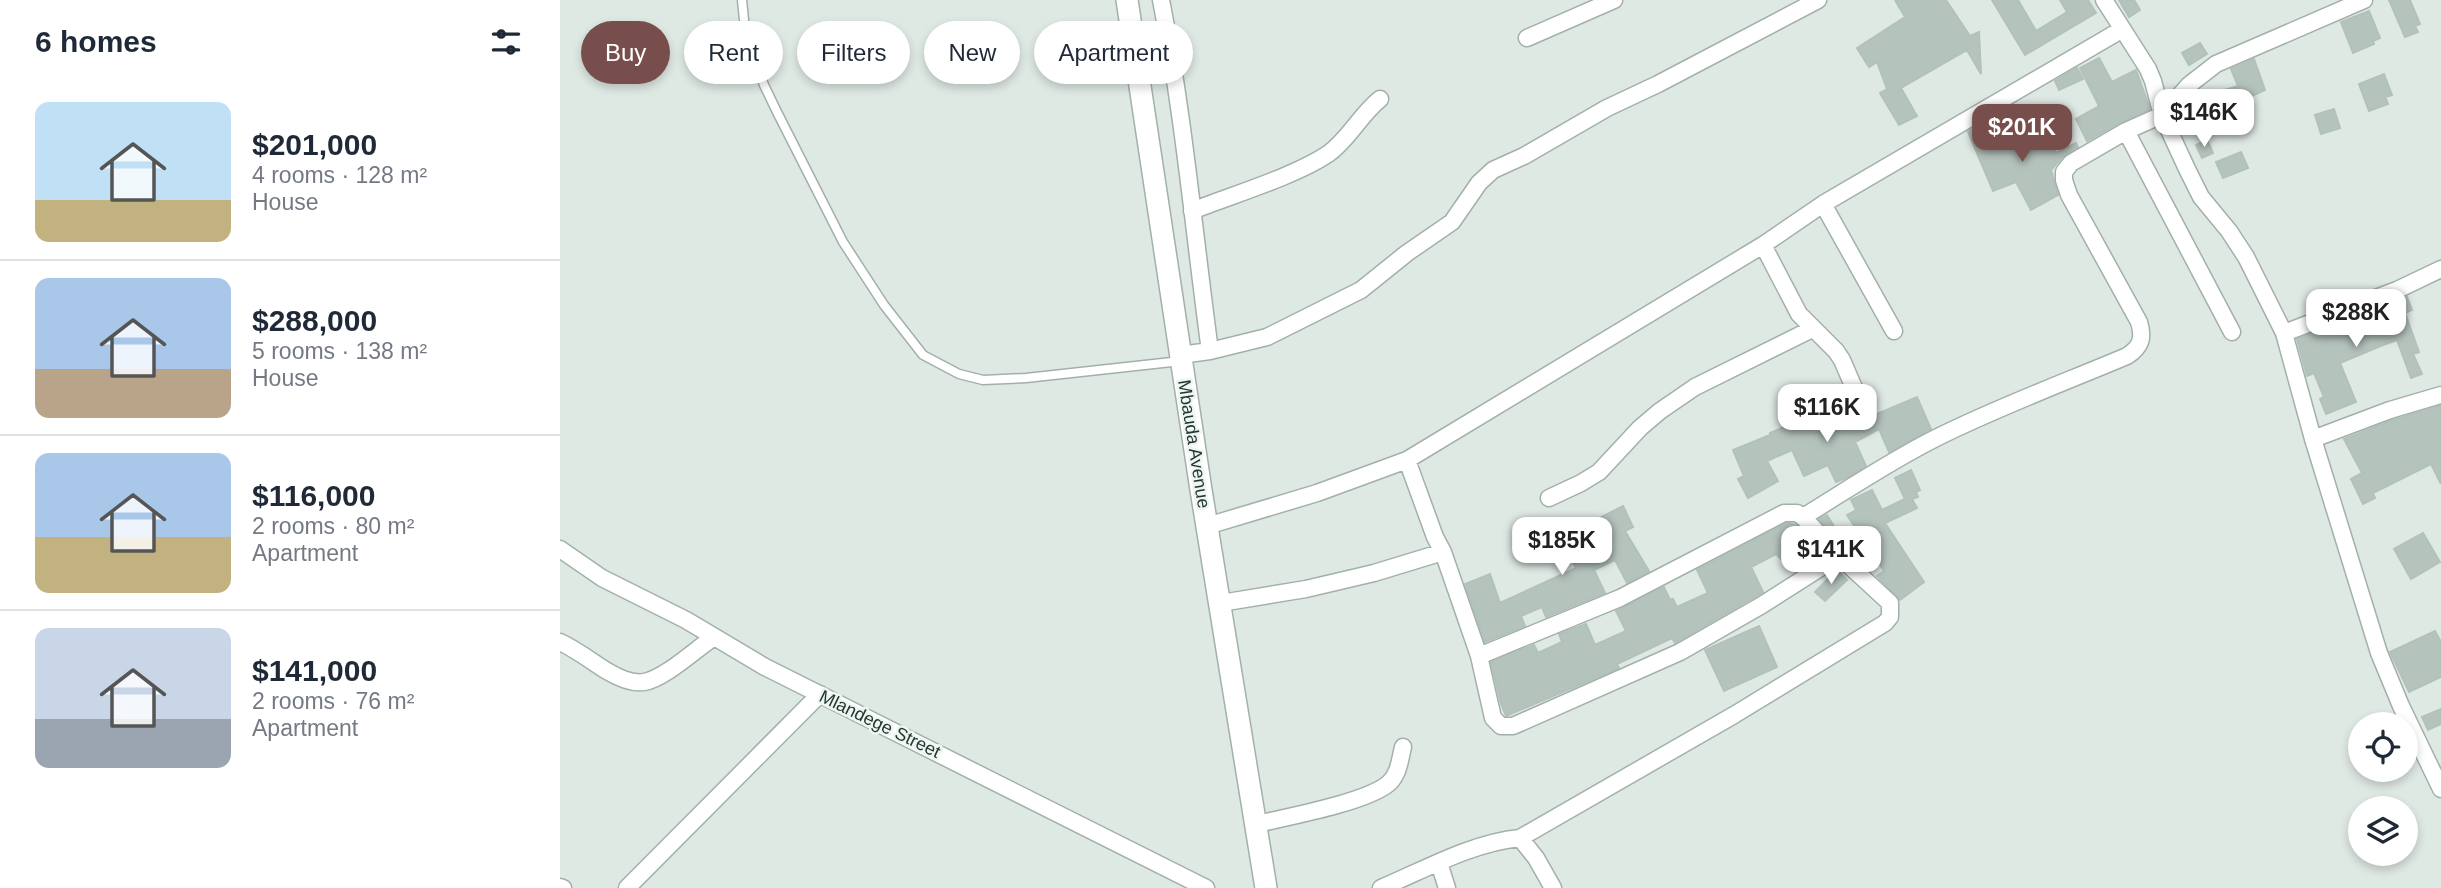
<!DOCTYPE html>
<meta charset="utf-8">
<style>
:root{--surface:#fff;--page:#f6f6f7;--text:#1f2937;--muted:#747a83;--line:#e0e1e3;--accent:#774e4b}
body{margin:0;font-family:Arial,sans-serif;background:var(--page);color:var(--text);height:100vh;display:flex;flex-direction:column;font-size:26px;white-space:nowrap}
*{box-sizing:border-box;margin:0}
p{font-size:23px;color:var(--muted)}
.icon{flex:none;width:38px;height:38px;fill:none;stroke:currentColor;stroke-width:2;stroke-linecap:round;stroke-linejoin:round}
.map{position:relative;flex:1;overflow:hidden}
.sheet{display:flex;flex-direction:column;background:var(--surface);width:560px}
.sheet>*{flex:none}
.guide{position:absolute;left:21px;top:21px;width:665px;height:63px;display:flex;gap:14px}
.buttons{position:absolute;left:1788px;top:712px;display:grid;gap:14px}
.buttons a{display:grid;place-items:center;width:70px;height:70px;border-radius:50%;background:var(--surface);box-shadow:0 4px 10px #0003;font-size:35px}
.price{position:absolute;translate:-50% -60px;padding:0 16px;border-radius:14px;background:#fff;color:#222;font-size:23px;line-height:46px;filter:drop-shadow(0 2px 4px #0008)}
.price::after{content:'';position:absolute;left:50%;top:42px;width:21px;height:16px;margin-left:-10px;background:inherit;clip-path:polygon(0 0,100% 0,50% 100%)}
.price.on{background:var(--accent);color:#fff}
ul{padding:0;list-style:none}
li{display:flex;align-items:center;gap:21px;height:175px;padding:0 35px}
li+li{border-top:2px solid var(--line)}
li span{display:grid;place-items:center;flex:none;width:196px;height:140px;border-radius:14px;color:#555}
li>.icon{margin-inline-start:auto}
span .icon{width:84px;height:84px;fill:#fffc;stroke-width:1}
li b{font-size:30px}
h2{display:flex;justify-content:space-between;align-items:center;height:84px;padding:0 35px;font-size:30px}
.chip{padding:0 24px;border-radius:32px;background:var(--surface);box-shadow:0 4px 10px #0003;font-size:24px;line-height:63px}
.chip.on{background:var(--accent);color:#fff}
main{display:flex;flex:1;min-height:0}
.map>svg:first-child{display:block}
</style>
<main>
<section class="sheet">
<h2>6 homes<svg class="icon" aria-label="filters" viewBox="0 0 24 24"><path d="M4 7h16M4 17h16"/><circle cx="9" cy="7" r="2"/><circle cx="15" cy="17" r="2"/></svg></h2>
<ul>
<li><span style="background:linear-gradient(#bfe0f5 70%,#c2b280 0)"><svg class="icon" aria-label="home" viewBox="0 0 24 24"><path d="M3 11l9-7 9 7M6 9v11h12V9"/></svg></span><div><b>$201,000</b><p>4 rooms · 128 m²</p><p>House</p></div></li>
<li><span style="background:linear-gradient(#a9c7e8 65%,#b9a48a 0)"><svg class="icon" aria-label="home" viewBox="0 0 24 24"><path d="M3 11l9-7 9 7M6 9v11h12V9"/></svg></span><div><b>$288,000</b><p>5 rooms · 138 m²</p><p>House</p></div></li>
<li><span style="background:linear-gradient(#a9c7e8 60%,#c2b280 0)"><svg class="icon" aria-label="home" viewBox="0 0 24 24"><path d="M3 11l9-7 9 7M6 9v11h12V9"/></svg></span><div><b>$116,000</b><p>2 rooms · 80 m²</p><p>Apartment</p></div></li>
<li><span style="background:linear-gradient(#c9d6e8 65%,#9aa5b1 0)"><svg class="icon" aria-label="home" viewBox="0 0 24 24"><path d="M3 11l9-7 9 7M6 9v11h12V9"/></svg></span><div><b>$141,000</b><p>2 rooms · 76 m²</p><p>Apartment</p></div></li>
</ul>
</section>
<div class="map">
<svg width="1881" height="888" viewBox="0 0 1881 888">
<rect width="100%" height="100%" fill="#dfe9e4"/>
<!-- building -->
<path fill="#b5c3bd" stroke="#b2c1ba" stroke-width="2" d="M1335 0H1386L1410 36 1419 32 1421 74 1407 50 1341 88 1357 116 1339 125 1320 93 1327 89 1317 62 1309 67 1297 48 1345 17Z
M1432 0H1458L1476 31 1507 12 1500 0H1528L1536 13 1465 55Z
M1559 0H1574L1580 10 1569 17Z
M1829 0H1850L1860 24 1855 26 1858 32 1845 37Z
M1809 11 1820 38 1813 41 1814 44 1793 53 1781 22Z
M1640 43 1647 54 1629 65 1622 53Z
M1539 58 1552 82 1576 70 1590 109 1561 122 1527 141 1516 119 1539 106 1520 68Z
M1694 59 1705 90 1685 99 1687 103 1670 110 1662 91 1678 86 1671 69Z
M1517 68 1523 79 1499 90 1495 81Z
M1824 74 1832 95 1825 97 1828 104 1809 111 1799 84Z
M1774 109 1780 128 1761 134 1755 115Z
M1418 126 1429 149 1451 140 1452 142 1484 126 1496 153 1516 143 1518 147 1505 154 1491 170 1498 195 1471 210 1456 182 1433 191 1408 132Z
M1647 140 1653 153 1642 158 1636 145Z
M1681 152 1688 168 1663 178 1656 162Z
M1847 297 1852 310 1845 313 1859 352 1853 354 1862 374 1851 378 1837 340 1823 345 1780 363 1796 402 1766 414 1760 399 1764 397 1754 373 1747 376 1737 339Z
M1357 397 1371 429 1329 452 1319 429 1295 442 1306 466 1286 478 1276 482 1268 465 1244 476 1232 450 1207 461 1218 481 1188 498 1178 479 1184 476 1173 450 1210 435V433L1245 418 1249 427 1291 406 1300 426 1311 428 1316 424 1317 414Z
M1881 406V484L1871 464 1813 493 1815 498 1803 504 1791 479 1802 473 1784 439 1833 420Z
M1351 470 1360 490 1356 492 1358 497 1352 499 1357 508 1325 523 1364 582 1340 600 1317 576 1324 571 1287 515 1296 510 1291 500 1312 490 1322 510 1345 499 1335 478Z
M1063 506 1073 527 1065 531 1089 571 1067 583 1055 560 1034 570 1045 593 986 617 982 607 961 616 965 626 925 642 905 584 930 574 940 603 1016 568 1002 537Z
M1267 515 1278 533 1274 536 1259 519Z
M1227 523 1236 525 1250 540 1223 561 1216 554 1191 567 1203 592 1115 643 1112 638 1057 664 1059 668 946 716 941 704 931 662 974 645 978 653 1002 642 999 634 1026 624 1035 645 1066 631 1056 611 1104 587 1110 600 1113 599 1117 607 1148 593 1137 570Z
M1863 533 1880 562 1851 579 1834 549Z
M1277 570 1287 580 1265 601 1255 592Z
M1199 626 1217 667 1164 691 1145 650Z
M1875 631 1881 642V677L1849 692 1830 652Z
M1881 709V724L1868 730 1862 717Z"/>
<g fill="none" stroke-linecap="round" stroke-linejoin="round">
<defs>
<path id="service" d="M182 0 185 30 204 85 217 112 283 242 324 305 363 355 399 374 423 380 466 378 621 361"/>
<path id="minor" d="M601 0C624 116 634 234 650 351
M1544 0 1588 69 1593 81 1602 115 1627 169 1641 197 1669 231 1686 257 1724 333 1753 439 1819 653 1841 706 1881 789
M967 38 1054 0
M1566 131 1672 332
M1263 204 1334 331
M632 211C672 195 733 177 768 154 789 139 800 115 820 99
M1203 245 1239 314 1276 351 1282 360 1307 418
M1724 333 1837 290 1881 269
M620 355 650 351 707 337 801 290 847 253 892 222 919 183 933 170 964 156 1047 108 1098 84 1258 0
M1753 439 1830 410 1881 395
M847 460 875 537 883 552 919 656 933 718 941 726H953L1120 652 1202 605 1279 556
M989 498 1021 483 1039 472 1080 428 1100 411 1135 387 1252 329
M1243 517C1287 490 1330 461 1376 438 1438 407 1503 383 1567 356 1581 347 1584 338 1579 322L1509 195 1504 180V172L1511 163 1566 131 1602 115 1629 85 1656 64 1804 0
M647 526 757 493 847 460 1203 245 1263 204 1561 30
M0 549 42 578 126 620 205 667 646 888
M661 603 746 589 814 573 883 552
M0 642C17 650 31 661 47 671 57 677 72 684 84 682 104 679 136 649 154 637
M919 656 1060 598 1224 513H1237L1243 517 1279 556 1330 603V617L1325 623 1174 715 960 838
M697 824C727 817 808 802 829 783 839 774 840 759 843 747
M879 863 887 888
M0 887 3 888
M67 888 260 694
M821 888C866 869 911 843 960 838L976 858 993 888"/>
<path id="tertiary" d="M567 0 641 490 706 888"/>
</defs>
<!-- service casing -->
<use href="#service" stroke="#a3b0aa" stroke-width="11"/>
<!-- minor casing -->
<use href="#minor" stroke="#a3b0aa" stroke-width="19"/>
<!-- tertiary casing -->
<use href="#tertiary" stroke="#a3b0aa" stroke-width="24"/>
<!-- service -->
<use href="#service" stroke="#fff" stroke-width="8"/>
<!-- minor -->
<use href="#minor" stroke="#fff" stroke-width="16"/>
<!-- tertiary -->
<use href="#tertiary" stroke="#fff" stroke-width="21"/>
</g>
<g text-anchor="middle" stroke-width="5" stroke-linejoin="round" paint-order="stroke">
<!-- street labels -->
<g font-size="18" fill="#223730" stroke="#eff6f2">
<text transform="translate(634 444) rotate(81)" y="6">Mbauda Avenue</text>
<text transform="translate(320 724) rotate(26)" y="6">Mlandege Street</text>
</g>
</g>
</svg>
<div class="buttons">
<a><svg class="icon" aria-label="locate" viewBox="0 0 24 24"><circle cx="12" cy="12" r="6"/><path d="M12 2v4M12 18v4M2 12h4M18 12h4"/></svg></a>
<a><svg class="icon" aria-label="layers" viewBox="0 0 24 24"><path d="M12 4l9 5-9 5-9-5zM3 14l9 5 9-5"/></svg></a>
</div>
<b class="price" style="left:1644px;top:149px">$146K</b>
<b class="price on" style="left:1462px;top:164px">$201K</b>
<b class="price" style="left:1796px;top:349px">$288K</b>
<b class="price" style="left:1267px;top:444px">$116K</b>
<b class="price" style="left:1002px;top:577px">$185K</b>
<b class="price" style="left:1271px;top:586px">$141K</b>
<div class="guide">
<a class="chip on">Buy</a>
<a class="chip">Rent</a>
<a class="chip">Filters</a>
<a class="chip">New</a>
<a class="chip">Apartment</a>
</div>
</div>
</main>
